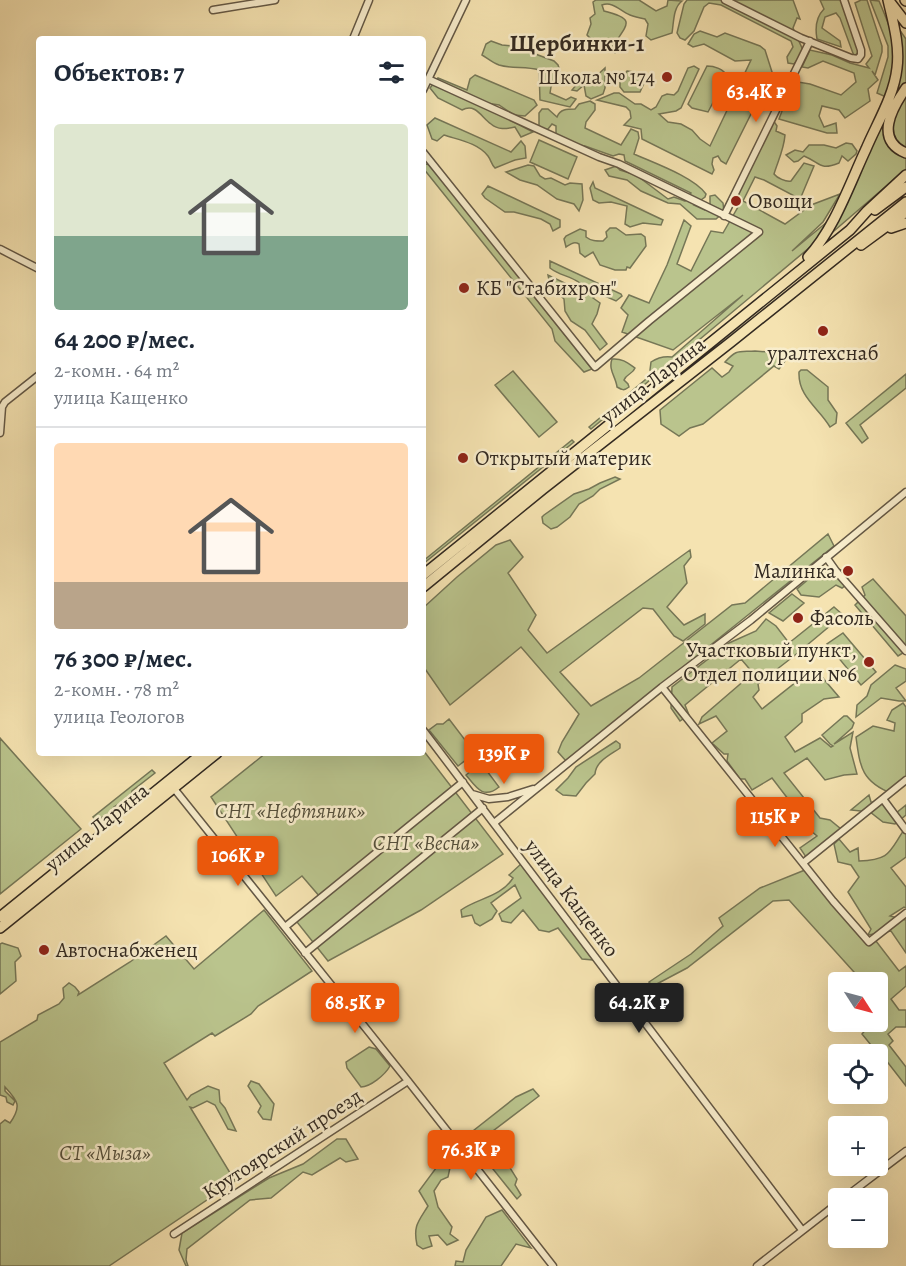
<!DOCTYPE html>
<html lang="ru">
<meta charset="utf-8">
<style>
:root{--surface:#fff;--page:#f2f2f3;--text:#1f2937;--muted:#747a83;--line:#e0e1e3;--accent:#ea580c}
body{margin:0;font-family:Alegreya,serif;background:var(--page);color:var(--text);height:100vh;display:flex;flex-direction:column;font-size:22px;white-space:nowrap}
*{box-sizing:border-box;margin:0}
p{font-size:20px;color:var(--muted)}
.icon{flex:none;width:33px;height:33px;fill:none;stroke:currentColor;stroke-width:2;stroke-linecap:round;stroke-linejoin:round}
.map{position:relative;flex:1;overflow:hidden}
.panel{position:absolute;left:36px;top:36px;width:390px;height:720px;display:flex;flex-direction:column;background:var(--surface);border-radius:6px;box-shadow:0 6px 24px #0002}
.panel>*{flex:none}
.needle{width:39px;rotate:126deg}
.buttons{position:absolute;left:828px;top:972px;display:grid;gap:12px}
.buttons a{display:grid;place-items:center;width:60px;height:60px;border-radius:6px;background:var(--surface);box-shadow:0 6px 24px #0002;font-size:30px}
.price{position:absolute;translate:-50% -51px;padding:0 14px;border-radius:6px;background:var(--accent);color:#fff;font-size:20px;line-height:39px;filter:drop-shadow(0 2px 3px #0008)}
.price::after{content:'';position:absolute;left:50%;top:36px;width:18px;height:14px;margin-left:-9px;background:inherit;clip-path:polygon(0 0,100% 0,50% 100%)}
.price.selected{background:#222;color:#fff}
ul{padding:0;list-style:none}
li{display:grid;align-content:center;gap:12px;height:318px;padding:0 18px}
li+li{border-top:2px solid var(--line)}
li span{display:grid;place-items:center;height:186px;border-radius:6px;color:#555}
li>.icon{margin-inline-start:auto}
span .icon{width:108px;height:108px;fill:#fffc;stroke-width:1}
li b{font-size:26px}
h2{display:flex;justify-content:space-between;align-items:center;height:72px;padding:0 18px;font-size:26px}
.map>svg:first-child{display:block}
</style>
<div class="map">
<svg width="906" height="1266" viewBox="0 0 906 1266">
<rect width="100%" height="100%" fill="#f5e3b1"/>
<filter id="stains"><feTurbulence type="fractalNoise" baseFrequency=".00333" numOctaves="4"/><feColorMatrix values="0 0 0 0 .2 0 0 0 0 .09 0 0 0 0 .02 0 0 0 .5 -.17"/></filter>
<radialGradient id="worn" r=".72"><stop offset=".6" stop-color="#630" stop-opacity="0"/><stop offset="1" stop-color="#630" stop-opacity=".3"/></radialGradient>
<!-- green -->
<path fill="#bac48d" stroke="#767757" stroke-width="1.5" d="M596 0H639L656 11 667 6 668 0 682 1C673 8 674 21 672 33L651 40 646 36 648 24 645 19C640 18 635 17 630 15 620 11 613 1 602 5L604 11C636 19 628 23 613 46L616 51 615 53C608 48 591 41 587 35L591 24 590 18 595 14 593 2Z
M687 0H793L800 19 797 18 793 28 802 48V54L794 64 788 63 787 57 793 47 791 41 721 5 709 3 704 7 694 31 685 40 680 38 677 33 684 4Z
M820 0H842L859 52 854 56 840 18 836 13 825 17 822 28 840 41 841 47 817 39C815 28 816 17 824 9Z
M861 0H867L882 46V52L875 75 872 71 878 80 868 89 870 101 845 118 839 110 822 106 819 116 824 127 836 123 837 133H827L779 119 790 90 798 82 810 84 841 95 856 82 854 73 823 61 808 68 802 67 810 50 832 55 850 63 869 68 866 64 872 56 855 3Z
M870 0 879 1C887 20 898 43 894 65 893 75 889 86 886 97L877 93 888 57V46Z
M899 29 906 39V84L884 124V134L889 146 897 153 906 157V169L827 237 888 109Z
M700 31 717 37 725 33 760 46 765 50 772 72 726 164 721 161 718 156 713 158 712 164 714 170 712 174 642 139 641 129 624 125 631 118 630 111 626 107 597 100 614 93H619L635 104H641L651 110 656 107 662 96 667 94 674 95 678 91 688 68 694 66 699 69 681 108 676 111 659 114 668 122 681 124 692 130 700 139 710 146 751 60 735 61 704 44 693 47 688 44 694 34Z
M491 41 502 45 514 46 554 61 558 65 560 71 551 87 550 93 566 100 571 97 576 99 570 107 540 100 539 70C526 66 512 69 499 65 493 63 487 58 482 55L486 44Z
M707 66C714 66 724 69 727 76L708 112 692 108 688 104Z
M605 68V88L603 94 591 99 586 96 584 85 577 91 572 90 583 77 592 80Z
M627 71C636 72 642 72 645 81L640 92H624L620 87V81Z
M475 75 534 100 537 105 525 116 514 115 499 105 487 103 485 107 533 132 521 137 515 127C506 129 498 130 491 124 481 117 476 103 462 110L438 98 430 88 438 78 467 90 470 79Z
M906 93V150C881 132 895 115 906 93Z
M590 101 595 104V110L586 122 585 128 621 145 631 129 638 132 639 138 634 154C654 163 694 177 706 194L705 197 694 205 705 210 710 205V196L715 195 723 203 724 212 716 219H697L680 204 668 203 641 191 627 180 609 176 605 170 616 166 620 170 636 175 668 199 674 197 685 201 691 193 625 161 624 155 619 154 613 156 585 146 561 142 556 138V126L552 124 548 129 542 130 539 125V113L542 109H548L557 117C560 109 567 109 575 109L579 104Z
M435 118 511 152 521 141 525 146 526 158 515 160 495 168C491 164 491 160 488 156 478 143 459 140 444 135L437 141 432 139 427 125Z
M773 120 777 126 776 131 785 135C784 149 778 161 774 174 777 178 786 182 791 181L804 163 814 166 801 197 798 198 764 180 755 177 743 201 785 224 811 205 840 194 823 222 792 251 827 222 815 243 675 360 673 363H671L658 375 655 376 591 429 589 427 652 374 650 370 651 362C657 358 665 356 672 357L743 295 673 350 622 332 628 315 621 308 629 295 649 303 667 265 684 220 691 226 677 264 691 271 711 231 723 233 742 200 735 199 738 180 751 167Z
M539 140 577 157 568 179 530 162Z
M846 143 852 144 857 151 856 154 848 161 842 156 839 163C819 171 821 163 804 156L798 161 794 162 786 155 795 150 803 152 809 145H824L836 148Z
M426 164 430 165 592 369 584 372 555 341 552 329 423 168V167Z
M528 165 534 166 540 176 545 179 551 178 565 185 570 183 582 184 583 200 579 211 574 204 557 199 537 185 520 180 506 172Z
M593 182 595 188 663 220 661 225 643 223 630 227 625 224 627 206 611 202 599 203 593 200 590 188Z
M488 186 560 220V227L553 231 550 224 541 219 514 212H505L485 198 482 194Z
M610 228H616L626 235 641 234 645 237 646 246 630 268 627 267 626 270H615L600 265 593 252 585 257 580 253 579 244C574 241 571 244 566 247L564 239 566 236 580 229 586 231V237C591 241 596 241 603 241L607 237 606 232Z
M550 261 621 294 622 296 616 301 598 293 593 298 600 303 597 314 592 324 607 344 600 350 585 330 571 321 565 311 564 299 550 285 548 275 577 289 580 283C569 275 560 276 550 268Z
M755 351 780 353 785 357V361L779 369 774 366 703 424 690 428 679 436 661 424 660 410 712 368 722 377 729 372 733 366 725 362C737 349 738 352 755 351Z
M612 359C622 358 628 363 635 368 633 374 626 374 624 380L628 384 629 387C624 391 622 390 617 387 616 377 608 370 612 359Z
M801 370H807L828 387V400L837 413 836 423 830 427C819 408 798 397 799 372Z
M513 371 557 422 539 437 495 385Z
M906 374V388L860 425 868 438 862 443 846 423Z
M572 440 574 442 423 564V561Z
M615 477 620 479 600 489 593 496 579 504 570 517 557 527 551 529 543 523 542 517 544 515 574 494 589 489 600 483Z
M828 534 834 546 566 761 558 752 562 742 579 714 521 647 450 705 423 666V608L457 577 496 545 510 540 523 557 508 573 536 615 528 630 547 653 690 550 691 557 684 566 687 583 667 607 684 625 705 614V624L683 641 674 636 653 609 643 608 560 672 591 706 639 678 732 605 745 603Z
M823 567 841 570 850 582 842 588 836 585 819 597 801 595 797 589Z
M873 579 906 616V651L898 656 855 605 865 595 862 587Z
M792 594 804 603 783 621 769 613Z
M834 607 843 615 794 656 758 684 759 690 753 697 762 709 805 675 816 670 839 697 824 699 802 714V722L785 737 795 752 820 738 831 747 833 746 830 744 822 735 844 716H847L854 723 852 728 834 744 853 732 850 748 857 774 844 775 825 780 807 758 784 773 820 818 830 820 841 829 806 857 800 848 817 836 798 820 788 826 783 820 795 808 772 778 752 790 745 779H740L727 761 728 754H724L712 743 727 731 716 716 699 724 702 717 753 673 741 659 685 705 689 715 680 721 671 708 672 687 729 643 756 631 766 619 776 626 789 643Z
M843 633 876 672 861 685 827 644Z
M895 665 906 669V681L896 688 906 701H899L881 698 856 717 857 705 867 696 871 685Z
M903 703 906 707V783L893 794C862 782 860 768 856 737L873 726 894 731 895 723 887 720 892 710Z
M449 719 475 753 458 766 429 730 437 724H443Z
M0 738 81 829 0 894Z
M616 741 620 744V748C610 755 596 761 595 774L586 783 576 796 563 795 556 790 568 778 576 767Z
M423 750 503 854 421 910 328 961 293 917 320 897 302 876 276 896 211 797 266 753H423Z
M481 763 499 787C483 800 476 787 466 775Z
M152 770 155 773 132 791 131 797 114 807 115 816 106 815 96 821 93 817Z
M869 795 871 802 888 803 896 813 906 805V815L895 824 883 822 870 812 851 810Z
M906 827V857L891 868 906 887V908L904 907 890 916 906 920V953L891 931 868 935 871 929 848 892 859 877 851 865 838 862 834 844 839 839 850 852 858 848 859 861C892 860 889 851 906 827Z
M522 863 594 960 582 959 558 928 549 932 539 930 523 910 511 923 502 921 499 914 521 898 515 885 491 903 497 911 492 919 480 926 475 923 472 915 462 917 461 910C478 898 501 897 513 878L509 875Z
M805 870 866 942 876 941 899 971 906 966V986L891 999 899 1010H906V1027H896L888 1034 893 1041 889 1045 906 1067V1086L882 1055 875 1050 862 1034 872 1022H878V1005L879 1001 878 999V982H863L789 900 773 901 687 968 653 986 649 982 691 954 723 926 719 918 760 888Z
M264 910 312 971 258 1006 251 1014 215 1036 212 1033 164 1063 187 1100 191 1095 208 1086 219 1090 220 1102 225 1108 236 1131 228 1129 215 1105 207 1101 193 1108 190 1107 235 1181 109 1266H0V1124L5 1120 10 1123C22 1106 18 1101 5 1087V1091L15 1101 13 1105 7 1102 6 1097 0 1095V1042L37 1020 38 1015 59 1004 64 998 63 988 69 983 75 987 79 992 78 995 130 962 166 936 194 969Z
M2 943 18 948 21 956 15 962 16 981 0 994V944Z
M369 1047 376 1049 390 1066C385 1075 370 1087 361 1087L347 1068 346 1062Z
M251 1081 259 1084 274 1104 271 1120 263 1119 258 1112 261 1106 248 1086Z
M533 1089 539 1096 489 1134 483 1145 507 1163 517 1179 515 1185 521 1195 517 1199 477 1149 469 1151 465 1145 464 1138 516 1097Z
M337 1139H346L358 1159 346 1162 340 1158 312 1175 303 1172 271 1198 250 1200 187 1249 186 1260 188 1266H186L179 1250 182 1233 269 1178 303 1164Z
M444 1161 451 1163 448 1177 441 1180 434 1191 438 1207 452 1227 450 1234 458 1240 447 1245 438 1235 429 1236 432 1246 423 1249 417 1245C413 1226 418 1222 428 1206L419 1191 439 1164Z
M502 1210 531 1248 516 1244 501 1266H455L456 1261 463 1262 466 1250 486 1217Z"/>
<g fill="none" stroke-linecap="round" stroke-linejoin="round">
<defs>
<path id="minor" d="M725 0 801 38 851 58 858 59 861 55V50L844 0
M213 10 275 0
M353 39 369 0
M423 90 466 0
M423 152 595 367 649 321 759 232 619 164 599 157 428 79
M724 216 810 41
M0 249 39 269
M0 433 2 407 5 402 39 375
M826 557 836 571 906 651
M662 687 833 901 869 942 906 913
M423 730 802 1230
M172 786 408 1081 553 1266
M472 794 489 799 508 797 533 789
M883 799 906 830
M494 823 662 687 751 620 906 492
M803 863 906 780
M285 927 463 782
M305 953 483 808
M844 1198 906 1151
M174 1234 408 1081
M757 1266 838 1203"/>
<path id="primary" d="M905 0 906 1
M890 2 906 23
M906 88C892 108 874 140 906 153
M875 210 906 187
M891 228 906 223
M861 245 906 212
M808 257C834 230 850 183 866 149 877 123 894 96 897 68 900 45 893 22 888 0
M423 575 850 230 867 211 906 175
M423 587 543 489 731 342 906 202
M0 917 203 753
M0 928 217 753"/>
</defs>
<!-- minor casing -->
<use href="#minor" stroke="#645845" stroke-width="9"/>
<!-- primary casing -->
<use href="#primary" stroke="#332a21" stroke-width="12"/>
<!-- minor -->
<use href="#minor" stroke="#f8edcc" stroke-width="6"/>
<!-- primary -->
<use href="#primary" stroke="#f5e3b1" stroke-width="9"/>
</g>
<!-- markers -->
<g fill="#8f2418" stroke="#f8edcc" stroke-width="2">
<circle cx="667" cy="77" r="6"/>
<circle cx="736" cy="201" r="6"/>
<circle cx="464" cy="288" r="6"/>
<circle cx="823" cy="331" r="6"/>
<circle cx="463" cy="458" r="6"/>
<circle cx="848" cy="571" r="6"/>
<circle cx="798" cy="618" r="6"/>
<circle cx="869" cy="662" r="6"/>
<circle cx="44" cy="950" r="6"/>
</g>
<g text-anchor="middle" stroke-width="5" stroke-linejoin="round" paint-order="stroke">
<!-- poi labels -->
<g font-size="21" fill="#332a21" stroke="#f8edcc" text-anchor="start">
<text x="655" y="84" text-anchor="end">Школа № 174</text>
<text x="748" y="208">Овощи</text>
<text x="476" y="295">КБ "Стабихрон"</text>
<text x="823" y="360" text-anchor="middle">уралтехснаб</text>
<text x="475" y="465">Открытый материк</text>
<text x="836" y="578" text-anchor="end">Малинка</text>
<text x="810" y="625">Фасоль</text>
<text x="857" y="657" text-anchor="end">Участковый пункт,<tspan x="857" dy="24">Отдел полиции №6</tspan></text>
<text x="56" y="957">Автоснабженец</text>
</g>
<!-- street labels -->
<g font-size="21" fill="#332a21" stroke="#f8edcc">
<text transform="translate(653 380) rotate(-38)" y="7">улица Ларина</text>
<text transform="translate(97 827) rotate(-39)" y="7">улица Ларина</text>
<text transform="translate(572 898) rotate(53)" y="7">улица Кащенко</text>
<text transform="translate(282 1144) rotate(-33)" y="7">Крутоярский проезд</text>
</g>
<!-- park labels -->
<g font-size="21" font-style="italic" fill="#55503c" stroke="#f8edcc">
<text x="290" y="818">СНТ «Нефтяник»</text>
<text x="426" y="850">СНТ «Весна»</text>
<text x="105" y="1160">СТ «Мыза»</text>
</g>
<!-- quarter labels -->
<g font-size="24" font-weight="bold" fill="#332a21" stroke="#f8edcc">
<text x="577" y="51">Щербинки-1</text>
</g>
</g>
<rect width="100%" height="100%" filter="url(#stains)"/>
<rect width="100%" height="100%" fill="url(#worn)"/>
</svg>
<div class="buttons">
<a><svg class="needle" viewBox="-14 -14 28 28"><path d="M0-13l5 13h-10z" fill="#e53935"/><path d="M0 13l5-13h-10z" fill="#747a83"/></svg></a>
<a><svg class="icon" aria-label="locate" viewBox="0 0 24 24"><circle cx="12" cy="12" r="6"/><path d="M12 2v4M12 18v4M2 12h4M18 12h4"/></svg></a>
<a>+</a>
<a>−</a>
</div>
<b class="price" style="left:756px;top:123px">63.4K ₽</b>
<b class="price" style="left:504px;top:785px">139K ₽</b>
<b class="price" style="left:775px;top:848px">115K ₽</b>
<b class="price" style="left:238px;top:887px">106K ₽</b>
<b class="price" style="left:355px;top:1034px">68.5K ₽</b>
<b class="price selected" style="left:639px;top:1034px">64.2K ₽</b>
<b class="price" style="left:471px;top:1181px">76.3K ₽</b>
<section class="panel">
<h2>Объектов: 7<svg class="icon" aria-label="filters" viewBox="0 0 24 24"><path d="M4 7h16M4 17h16"/><circle cx="9" cy="7" r="2"/><circle cx="15" cy="17" r="2"/></svg></h2>
<ul>
<li><span style="background:linear-gradient(#dfe7d0 60%,#7fa58c 0)"><svg class="icon" aria-label="home" viewBox="0 0 24 24"><path d="M3 11l9-7 9 7M6 9v11h12V9"/></svg></span><div><b>64 200 ₽/мес.</b><p>2-комн. · 64 m²</p><p>улица Кащенко</p></div></li>
<li><span style="background:linear-gradient(#ffd9b3 75%,#b9a48a 0)"><svg class="icon" aria-label="home" viewBox="0 0 24 24"><path d="M3 11l9-7 9 7M6 9v11h12V9"/></svg></span><div><b>76 300 ₽/мес.</b><p>2-комн. · 78 m²</p><p>улица Геологов</p></div></li>
</ul>
</section>
</div>
